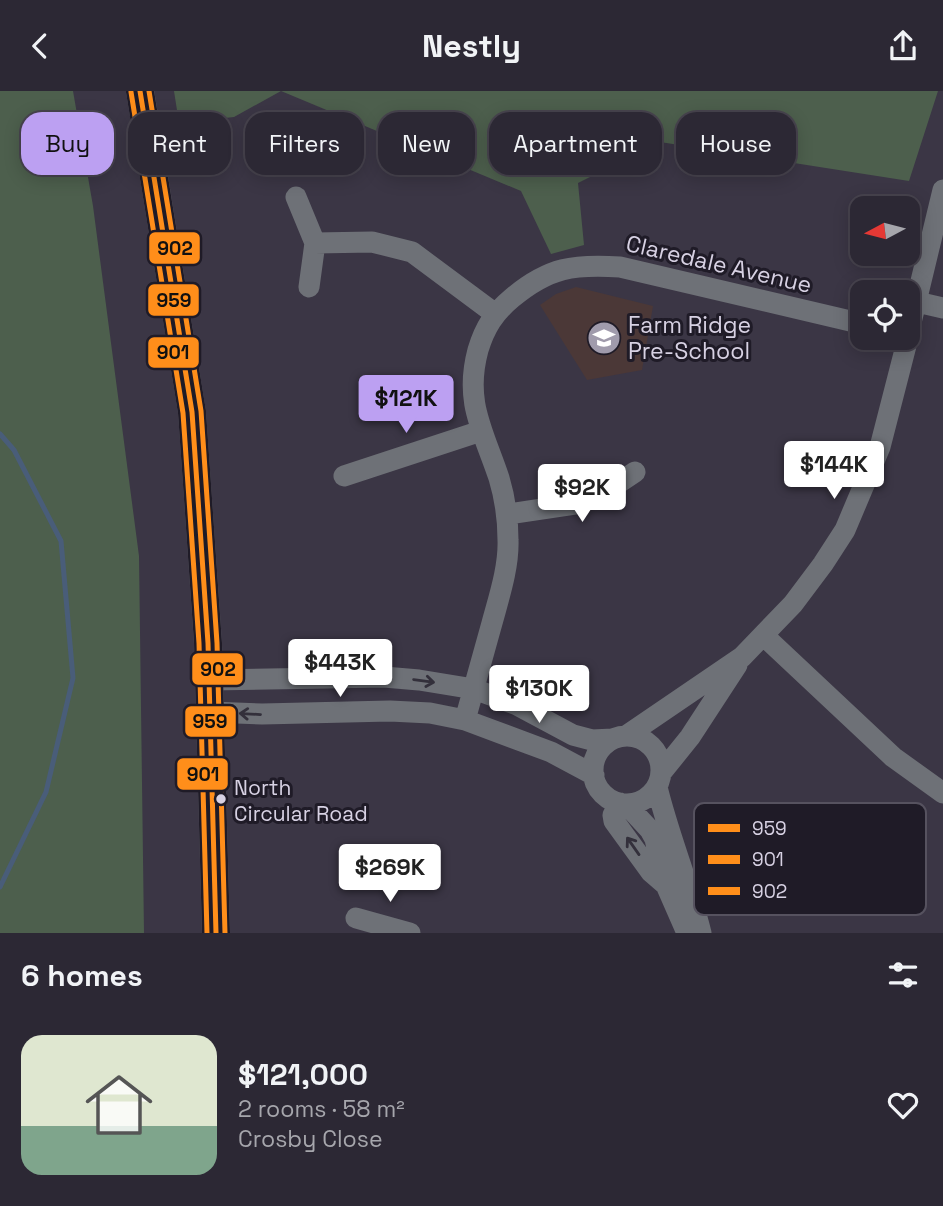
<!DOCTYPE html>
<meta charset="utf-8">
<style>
:root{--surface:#2c2834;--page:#34303c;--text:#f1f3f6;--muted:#a6a6ac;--line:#48444f;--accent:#bca0f2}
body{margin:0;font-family:"Space Grotesk",sans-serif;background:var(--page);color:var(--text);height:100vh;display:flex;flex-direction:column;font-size:26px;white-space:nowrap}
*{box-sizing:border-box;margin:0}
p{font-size:23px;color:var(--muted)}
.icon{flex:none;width:38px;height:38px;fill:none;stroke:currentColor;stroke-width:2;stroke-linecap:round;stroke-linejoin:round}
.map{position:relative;height:842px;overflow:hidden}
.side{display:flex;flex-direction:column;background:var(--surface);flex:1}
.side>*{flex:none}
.guide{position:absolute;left:21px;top:21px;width:901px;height:63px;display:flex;gap:14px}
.needle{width:46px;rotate:263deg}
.tools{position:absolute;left:850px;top:105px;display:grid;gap:14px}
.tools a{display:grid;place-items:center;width:70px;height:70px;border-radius:14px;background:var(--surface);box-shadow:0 4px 18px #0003,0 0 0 2px var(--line);font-size:35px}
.price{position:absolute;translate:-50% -60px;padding:0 16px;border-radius:7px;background:#fff;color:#222;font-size:23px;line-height:46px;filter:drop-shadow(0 2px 4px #0008)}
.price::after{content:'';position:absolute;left:50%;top:42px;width:21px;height:16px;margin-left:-10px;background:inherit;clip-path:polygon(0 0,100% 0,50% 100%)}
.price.current{background:var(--accent);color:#111}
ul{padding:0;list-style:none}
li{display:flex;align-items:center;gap:21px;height:175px;padding:0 21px}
li span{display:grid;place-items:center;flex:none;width:196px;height:140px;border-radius:21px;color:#555}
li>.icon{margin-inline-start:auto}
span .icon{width:84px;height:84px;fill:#fffc;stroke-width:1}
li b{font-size:30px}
h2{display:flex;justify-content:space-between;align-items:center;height:84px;padding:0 21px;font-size:30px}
.chip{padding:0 24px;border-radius:21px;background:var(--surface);box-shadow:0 4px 18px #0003,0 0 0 2px var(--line);font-size:24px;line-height:63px}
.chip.current{background:var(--accent);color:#111}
header{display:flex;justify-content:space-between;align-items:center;height:91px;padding:0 21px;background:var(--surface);font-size:32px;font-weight:700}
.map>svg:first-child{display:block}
</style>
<header><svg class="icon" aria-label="back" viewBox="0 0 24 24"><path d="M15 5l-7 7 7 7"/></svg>Nestly<svg class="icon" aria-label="share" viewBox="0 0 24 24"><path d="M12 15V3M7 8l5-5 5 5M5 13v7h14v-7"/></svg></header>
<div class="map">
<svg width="943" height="842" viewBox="0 0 943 842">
<rect width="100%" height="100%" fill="#3b3645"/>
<!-- education -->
<path fill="#4b3837" d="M576 196 653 215 642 279 587 289 540 214 556 203Z"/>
<!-- green -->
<path fill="#4d5f4d" d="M0 0H73L93 115 139 465 144 842H0Z
M174 0H938L909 90 660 51 578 92 584 154 551 163 521 100 281 0 234 26 179 32Z"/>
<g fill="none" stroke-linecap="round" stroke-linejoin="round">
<!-- stream -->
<path stroke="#495d79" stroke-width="5" d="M0 343 14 359 61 450 73 587 46 701 0 796"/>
<!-- minor -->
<path stroke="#6e7177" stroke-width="21" d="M296 106 315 152 309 196
M315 152 372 151 412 161 494 222
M917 211 943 217
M908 244 943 99
M344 385 481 340
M508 423 575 413 599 405 635 381
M764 545 893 666 943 702
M209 589 384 586 419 589 474 598 517 614 573 644 592 649 613 648
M210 621 262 623 390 620 430 622 465 629 551 661 594 684
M465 629C474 597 483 565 492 532 499 506 509 476 508 449 508 428 505 407 499 387 483 339 464 311 478 259 485 236 494 222 512 207 549 176 574 173 620 176L863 233
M626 645 742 566 793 513 823 473 845 439 880 356 908 247
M593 679a34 34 0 1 1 68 0a34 34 0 1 1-68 0Z
M661 682 690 646 737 574
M657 696C669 746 689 792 701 842
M620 712 613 724 614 730 651 781 666 794
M626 713 650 739 655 748 666 794 687 842
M356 827 410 842"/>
<!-- major -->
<path stroke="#71727b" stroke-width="28" d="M140 0 192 321 208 552 216 842"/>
<defs>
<path id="bus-1" d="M140 0 192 321 208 552 216 842"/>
<path id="bus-2" d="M131 1 183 322 199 552 207 842"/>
<path id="bus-3" d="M149 0 201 320 217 552 225 842"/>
</defs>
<!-- bus-1 casing -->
<use href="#bus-1" stroke="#1f1b27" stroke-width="10"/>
<!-- bus-2 casing -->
<use href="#bus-2" stroke="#1f1b27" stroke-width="10"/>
<!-- bus-3 casing -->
<use href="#bus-3" stroke="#1f1b27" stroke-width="10"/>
<!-- bus-1 -->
<use href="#bus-1" stroke="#ff8e1a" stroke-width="5"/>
<!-- bus-2 -->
<use href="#bus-2" stroke="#ff8e1a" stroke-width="5"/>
<!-- bus-3 -->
<use href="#bus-3" stroke="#ff8e1a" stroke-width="5"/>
</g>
<!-- one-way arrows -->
<defs><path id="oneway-shaft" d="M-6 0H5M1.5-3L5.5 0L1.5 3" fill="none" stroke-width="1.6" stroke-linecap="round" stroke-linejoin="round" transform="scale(1.75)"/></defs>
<g stroke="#33303b">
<use href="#oneway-shaft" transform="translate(424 590) rotate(8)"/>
<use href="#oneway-shaft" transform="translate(250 623) rotate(-177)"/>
<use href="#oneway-shaft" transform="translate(633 755) rotate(-125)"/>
</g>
<!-- icons -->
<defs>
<symbol id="school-disc" viewBox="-11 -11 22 22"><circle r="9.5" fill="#a09bac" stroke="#1f1b27"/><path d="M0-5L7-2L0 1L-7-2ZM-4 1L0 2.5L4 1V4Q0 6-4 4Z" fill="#fff"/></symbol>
</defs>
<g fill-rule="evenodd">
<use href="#school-disc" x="585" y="228" width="38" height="38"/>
</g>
<!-- markers -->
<circle fill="#d7d1e3" stroke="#1f1b27" stroke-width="2.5" cx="221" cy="708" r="6"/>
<g text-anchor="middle" stroke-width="6" stroke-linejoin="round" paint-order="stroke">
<!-- bus labels -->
<g font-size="21" fill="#d7d1e3" stroke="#1f1b27" text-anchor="start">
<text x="234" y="704">North<tspan x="234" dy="26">Circular Road</tspan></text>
</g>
<!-- street labels -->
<g font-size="23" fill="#d7d1e3" stroke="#1f1b27">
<text transform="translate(719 173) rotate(13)" y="8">Claredale Avenue</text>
</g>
<!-- poi labels -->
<g font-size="23" fill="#d7d1e3" stroke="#1f1b27" text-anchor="start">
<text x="628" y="242">Farm Ridge<tspan x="628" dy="26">Pre-School</tspan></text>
</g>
</g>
<!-- legend -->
<rect x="694" y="712" width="232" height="112" rx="10" fill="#1f1b27" stroke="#56525f" stroke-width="2"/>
<rect x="708" y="733" width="32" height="8" fill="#ff8e1a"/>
<rect x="708" y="764" width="32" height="9" fill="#ff8e1a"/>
<rect x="708" y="796" width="32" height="8" fill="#ff8e1a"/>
<g font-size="19" fill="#d7d1e3">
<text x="752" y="744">959</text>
<text x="752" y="775">901</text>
<text x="752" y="807">902</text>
</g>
<g stroke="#1f1b27" stroke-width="2.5">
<rect x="148" y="140" width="53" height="34" rx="7" fill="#ff8e1a"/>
<rect x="147" y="192" width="53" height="34" rx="7" fill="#ff8e1a"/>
<rect x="147" y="245" width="53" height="33" rx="7" fill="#ff8e1a"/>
<rect x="191" y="561" width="53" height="34" rx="7" fill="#ff8e1a"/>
<rect x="184" y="614" width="53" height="33" rx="7" fill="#ff8e1a"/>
<rect x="176" y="666" width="53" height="34" rx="7" fill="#ff8e1a"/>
</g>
<g font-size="19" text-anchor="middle" font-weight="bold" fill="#111">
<text x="175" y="164">902</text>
<text x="174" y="216">959</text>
<text x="173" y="268">901</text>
<text x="218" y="585">902</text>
<text x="210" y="637">959</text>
<text x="203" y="690">901</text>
</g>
</svg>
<div class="tools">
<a><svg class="needle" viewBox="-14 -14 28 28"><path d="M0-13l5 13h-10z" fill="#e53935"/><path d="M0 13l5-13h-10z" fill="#a6a6ac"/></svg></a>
<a><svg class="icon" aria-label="locate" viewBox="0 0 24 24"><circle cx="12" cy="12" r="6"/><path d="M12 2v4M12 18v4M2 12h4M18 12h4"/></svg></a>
</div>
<b class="price current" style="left:406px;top:344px">$121K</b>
<b class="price" style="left:834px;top:410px">$144K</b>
<b class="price" style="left:582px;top:433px">$92K</b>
<b class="price" style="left:340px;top:608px">$443K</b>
<b class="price" style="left:539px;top:634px">$130K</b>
<b class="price" style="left:390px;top:813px">$269K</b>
<div class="guide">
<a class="chip current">Buy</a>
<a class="chip">Rent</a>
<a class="chip">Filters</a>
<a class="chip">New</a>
<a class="chip">Apartment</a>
<a class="chip">House</a>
</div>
</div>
<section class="side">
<h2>6 homes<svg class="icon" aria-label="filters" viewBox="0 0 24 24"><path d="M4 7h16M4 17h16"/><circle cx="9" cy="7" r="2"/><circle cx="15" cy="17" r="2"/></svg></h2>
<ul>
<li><span style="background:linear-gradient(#dfe7d0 65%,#7fa58c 0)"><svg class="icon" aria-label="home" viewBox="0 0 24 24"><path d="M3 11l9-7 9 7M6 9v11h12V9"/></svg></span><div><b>$121,000</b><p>2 rooms · 58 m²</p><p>Crosby Close</p></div><svg class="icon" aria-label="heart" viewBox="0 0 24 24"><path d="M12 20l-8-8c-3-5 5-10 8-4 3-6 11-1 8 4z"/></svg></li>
</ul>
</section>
